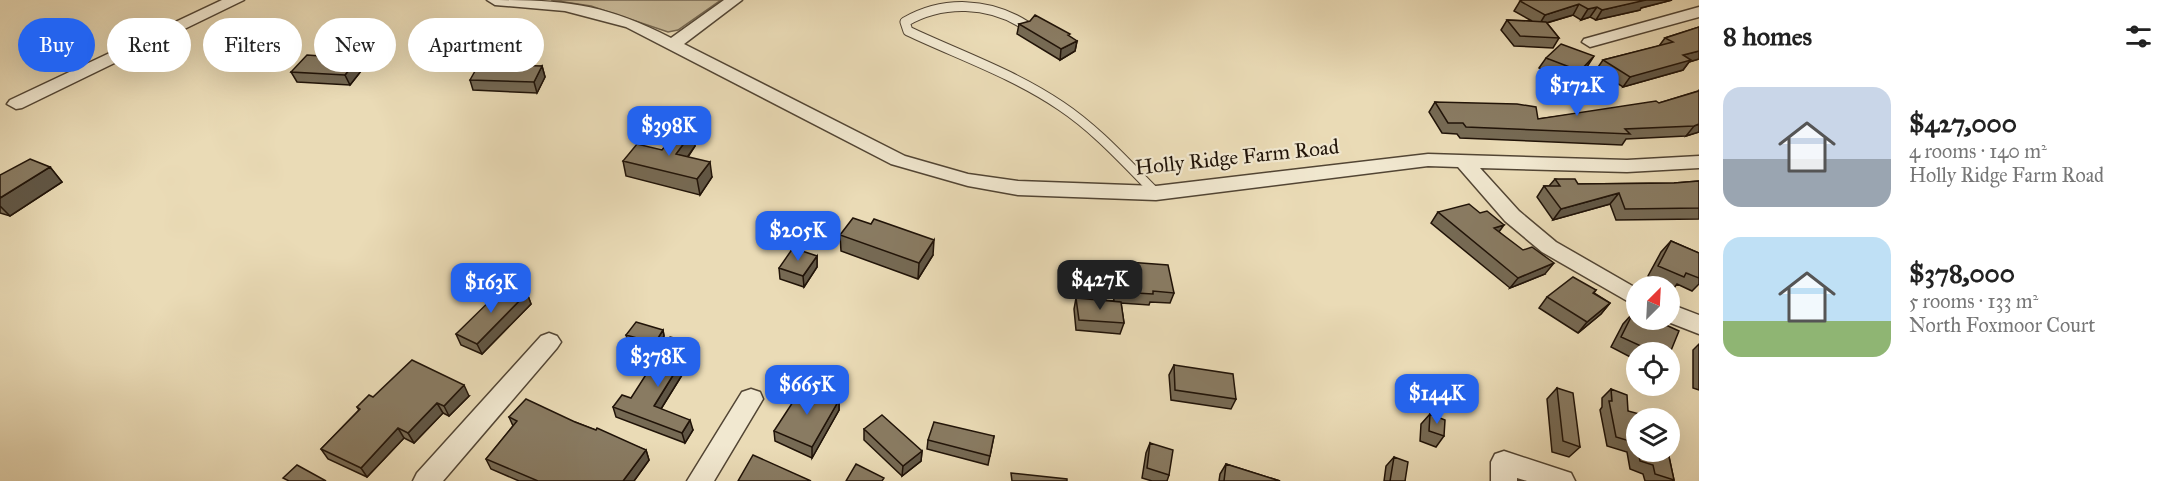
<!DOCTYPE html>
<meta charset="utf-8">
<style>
:root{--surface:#fff;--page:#f2f2f2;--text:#222;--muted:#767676;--accent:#2563eb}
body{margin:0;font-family:"IM FELL Great Primer",serif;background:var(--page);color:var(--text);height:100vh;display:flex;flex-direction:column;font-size:22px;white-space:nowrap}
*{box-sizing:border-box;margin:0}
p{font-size:20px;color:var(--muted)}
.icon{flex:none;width:33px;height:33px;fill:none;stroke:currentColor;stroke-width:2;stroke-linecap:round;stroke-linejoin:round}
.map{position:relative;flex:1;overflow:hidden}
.panel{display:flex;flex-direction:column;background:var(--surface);width:480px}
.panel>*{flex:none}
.guide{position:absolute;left:18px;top:18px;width:570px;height:54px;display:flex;gap:12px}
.needle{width:39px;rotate:24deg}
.buttons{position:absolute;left:1626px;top:276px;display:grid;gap:12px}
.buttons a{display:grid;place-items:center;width:54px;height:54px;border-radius:50%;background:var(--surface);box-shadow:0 6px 24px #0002;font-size:30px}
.price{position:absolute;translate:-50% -51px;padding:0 14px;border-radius:12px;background:var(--accent);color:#fff;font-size:20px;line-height:39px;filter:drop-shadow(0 2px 3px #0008)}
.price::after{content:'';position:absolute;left:50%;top:36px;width:18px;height:14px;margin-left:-9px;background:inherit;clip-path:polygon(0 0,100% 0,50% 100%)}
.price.active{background:#222;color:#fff}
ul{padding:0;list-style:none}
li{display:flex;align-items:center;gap:18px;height:150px;padding:0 24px}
li span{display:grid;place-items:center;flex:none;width:168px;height:120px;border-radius:18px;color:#555}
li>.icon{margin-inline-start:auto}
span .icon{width:72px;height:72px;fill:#fffc;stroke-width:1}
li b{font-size:26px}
h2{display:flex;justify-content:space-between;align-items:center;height:72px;padding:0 24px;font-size:26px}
.pill{padding:0 21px;border-radius:27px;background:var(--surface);box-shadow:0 6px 24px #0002;font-size:21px;line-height:54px}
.pill.active{background:var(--accent);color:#fff}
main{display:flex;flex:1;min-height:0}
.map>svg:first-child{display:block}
</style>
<main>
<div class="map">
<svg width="1699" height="481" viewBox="0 0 1699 481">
<rect width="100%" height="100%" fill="#eadbb6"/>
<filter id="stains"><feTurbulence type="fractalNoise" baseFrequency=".00333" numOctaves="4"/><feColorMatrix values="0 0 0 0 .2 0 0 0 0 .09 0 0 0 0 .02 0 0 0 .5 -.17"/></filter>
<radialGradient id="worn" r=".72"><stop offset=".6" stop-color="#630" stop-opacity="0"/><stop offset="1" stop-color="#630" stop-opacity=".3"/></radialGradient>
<!-- green -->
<path fill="#c8b998" stroke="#746650" stroke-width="1.5" d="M551 0H721L678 30 668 32 591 6Z"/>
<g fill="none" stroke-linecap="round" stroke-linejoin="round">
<defs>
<path id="lane" d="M1025 25C989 2 943 0 905 22L908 31C959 55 1014 74 1061 106 1097 130 1126 163 1156 193"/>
<path id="street" d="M222 0H244L22 108 16 109 7 104 10 100Z
M487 0C563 0 603 3 671 38L724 0H742L684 44 905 156 968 174 1018 181 1156 186 1428 154 1627 160 1699 156V168L1627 172 1480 168 1519 211 1556 242 1636 288V306L1542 252 1505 221 1458 167 1428 166 1156 200 1018 195 968 186 891 164 626 27 565 11 495 5Z
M1699 7V17L1590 47 1582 42 1584 39Z
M1670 304 1699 315V334L1663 320H1670Z
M549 333 557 336 561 342 557 348 443 481H413L417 473 541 336Z
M751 389 760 392 763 399 714 481H687L742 392Z
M1504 451 1571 473 1575 481H1527L1517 478V481H1491V462L1495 454Z"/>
</defs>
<!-- lane casing -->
<use href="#lane" stroke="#524534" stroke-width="11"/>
<!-- street casing -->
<use href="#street" stroke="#524534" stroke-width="3"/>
<!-- lane -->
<use href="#lane" stroke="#f1e8d0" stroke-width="9"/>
<!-- street -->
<use href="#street" fill="#f1e8d0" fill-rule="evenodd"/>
</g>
<!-- wall -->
<path fill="#766a54" stroke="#201308" stroke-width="1.5" d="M1522 0H1672L1641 8 1640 10 1596 20 1590 17 1581 20 1573 15 1547 23 1559 38 1553 48 1514 46 1501 30 1507 20 1532 21 1514 11 1520 1Z
M1019 24 1077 41 1075 51 1060 60 1017 34Z
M1699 27V59L1689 62 1683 70 1623 87 1596 70 1603 60 1659 46 1665 38Z
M1546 58 1587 67 1573 82 1539 68Z
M335 59 361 71 350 85 297 82 291 72Z
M542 66 545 77 537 93 473 90 470 80Z
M1699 90V132L1686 136 1626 139 1622 145 1460 138 1457 134 1442 133 1429 112 1435 102 1538 119 1659 103 1698 91Z
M693 131 695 146 688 157 712 177 700 195 626 176 623 161 662 150Z
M50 167 62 182 10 216 0 213V175Z
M1555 179 1578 184 1674 183 1699 181V219L1616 220 1610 204 1553 220 1537 197 1544 186H1549Z
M1438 212 1499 232 1545 274 1510 288 1431 223Z
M871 224 933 255 918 279 841 251 840 235Z
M1671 241 1699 253V284L1692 291 1677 284 1674 288 1648 276 1661 252Z
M817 256V267L804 287 780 279 779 268Z
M1114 261 1174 293 1170 303 1150 302 1149 305 1121 303 1124 323 1120 334 1076 330 1074 309 1076 298 1114 301 1110 272Z
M1596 290 1594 293 1610 303 1601 314 1578 333 1539 308 1547 297Z
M527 293 531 304 482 354 461 345 456 334Z
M1633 313 1651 322 1653 320 1670 352H1636V360L1611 347 1623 324Z
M663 330 664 336 656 349 628 341 626 335Z
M693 343 695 354 661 409 693 430 685 443 616 417 613 407 631 398Z
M1699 344V390L1693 388V350Z
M1174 365 1236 399 1231 409 1171 400 1169 375Z
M1557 388 1580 447 1569 457 1552 452 1547 399Z
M1611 389 1628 411 1636 418V452H1668L1674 480 1672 481H1645L1643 474 1630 469 1627 452 1607 446 1600 410 1602 407V398Z
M469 396 449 416 443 413 414 443 404 438 367 477 328 459 321 449 359 410 357 407Z
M839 400V410L812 458 775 441 774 431Z
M1430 414 1444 436 1436 447 1420 441 1421 424Z
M509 417 575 422 646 450 649 460 634 481H519L491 469 486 459 513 426Z
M864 429 922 451 921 461 902 476 864 440Z
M994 436 988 465 927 449 928 440Z
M1150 443 1169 475 1167 481H1152L1142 478 1146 453Z
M1394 457 1405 481H1384L1386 466Z
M1226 464 1280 481H1219L1220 474Z"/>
<!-- shaded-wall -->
<path fill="#605645" stroke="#201308" stroke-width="1.5" d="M1643 0H1672L1641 8 1640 10 1596 20 1602 10Z
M1579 4 1573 15 1539 25 1545 15Z
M1597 7 1590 17 1581 20 1588 9Z
M1077 41 1075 51 1060 60 1061 49Z
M1699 51V59L1689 62 1683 70 1623 87 1630 77 1683 55Z
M1594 56 1587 67 1573 82 1580 71Z
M357 60 361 71 350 85 345 75Z
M542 66 545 77 537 93 534 82Z
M1699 124V132L1686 136 1694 126Z
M693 131 695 146 679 169 676 154Z
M710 162 712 177 700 195 697 179Z
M50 167 62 182 10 216 0 206V198Z
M1619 193 1610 204 1553 220 1561 209Z
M1504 225 1496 236 1494 228Z
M934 240 933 255 918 279 919 263Z
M817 256V267L804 287 803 276Z
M1554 263 1545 274 1510 288 1518 278Z
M527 293 531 304 482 354 477 344Z
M1610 303 1601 314 1578 333 1587 322Z
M663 330 664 336 656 349 655 343Z
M693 343 695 354 656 417 654 406Z
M464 385 469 396 449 416 444 406Z
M839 400V410L812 458V447Z
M437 403 443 413 414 443 408 433Z
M690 420 693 430 685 443 682 433Z
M398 428 404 438 367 477 361 468Z
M646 450 649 460 634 481H623Z
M922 451 921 461 902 476 903 466Z"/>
<!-- building -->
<path fill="#897b62" stroke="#201308" stroke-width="1.5" d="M1522 0H1646L1602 10 1597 7 1588 9 1579 4 1545 15 1520 1Z
M1035 15 1070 34 1068 35 1077 41 1061 49 1019 24 1030 21Z
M1507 20 1546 22 1559 38 1520 36Z
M1699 27V51L1683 55 1691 60 1630 77 1603 60 1673 42 1665 38Z
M1561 44 1594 56 1580 71 1546 58Z
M307 55 334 57 332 59 357 60 345 75 291 72Z
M479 64 542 66 534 82 470 80Z
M1699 91V124L1694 126 1625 129 1630 134 1466 127 1463 123H1448L1435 102 1517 104 1536 107 1538 119 1656 101 1659 103Z
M683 124 693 131 676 154 710 162 697 179 623 161 637 144 662 150Z
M30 159 50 167 0 198V175Z
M1555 179H1575L1578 184 1674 183 1699 181V208L1625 209 1619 193 1561 209 1544 186H1560Z
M1469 204 1480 213 1487 211 1504 225 1494 228 1523 250 1532 247 1554 263 1518 278 1438 212Z
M853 218 871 224 874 219 934 240 919 263 840 235Z
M1671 241 1699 253V278L1686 273 1684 277 1658 266Z
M793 248 817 256 803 276 779 268Z
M1114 261 1168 265 1174 293 1153 291V294L1118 292Z
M1573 277 1596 290 1593 293 1610 303 1587 322 1547 297Z
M506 285 527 293 477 344 456 334Z
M1076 298 1121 302 1124 323 1079 320Z
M1633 313 1636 315V320H1647L1652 322 1653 320H1655L1679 331 1670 353V352H1654L1621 337Z
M636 322 663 330 655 343 626 335Z
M670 337 693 343 654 406 690 420 682 433 613 407 622 395 631 398Z
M412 360 464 385 444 406 437 403 408 433 398 428 361 468 321 449 360 409 357 407 369 395 373 397Z
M1174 365 1233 374 1236 399 1175 390Z
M804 385 839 400 812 447 774 431Z
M1557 388 1573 393 1580 447 1563 441Z
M1611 389 1627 395 1628 411 1654 418H1636V443L1616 437 1609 401H1612Z
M526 399 575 422 596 430 597 428 646 450 623 481H538L486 459 517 421 509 417Z
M1430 414 1445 420 1444 436 1429 431Z
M882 415 922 451 903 466 864 429Z
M934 422 994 436 990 456 928 440Z
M1150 443 1173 450 1169 475 1147 468Z
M1638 452H1668L1674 480 1655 474 1653 465 1640 461Z
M753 455 811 481H738Z
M1394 457 1408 462 1405 481H1390Z
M856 464 884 478 882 481H846Z
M1226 464 1280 481H1224Z
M297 465 326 481H289L283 478Z
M1011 473 1067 479V481H1012Z"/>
<g text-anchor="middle" stroke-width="4.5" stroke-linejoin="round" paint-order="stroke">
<!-- street labels -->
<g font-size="21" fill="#201308" stroke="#f1e8d0">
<text transform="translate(1237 157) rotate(-6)" y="7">Holly Ridge Farm Road</text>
</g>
</g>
<rect width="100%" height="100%" filter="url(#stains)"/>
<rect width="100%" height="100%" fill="url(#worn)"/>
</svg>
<div class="buttons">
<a><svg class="needle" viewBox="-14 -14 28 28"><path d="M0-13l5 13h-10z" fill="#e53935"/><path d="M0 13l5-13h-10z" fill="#767676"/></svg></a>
<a><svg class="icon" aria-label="locate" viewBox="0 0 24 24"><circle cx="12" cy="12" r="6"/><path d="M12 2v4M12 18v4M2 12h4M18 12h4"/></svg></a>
<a><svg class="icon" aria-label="layers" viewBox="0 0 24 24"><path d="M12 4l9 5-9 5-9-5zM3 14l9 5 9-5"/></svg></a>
</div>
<b class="price" style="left:1577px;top:117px">$172K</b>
<b class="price" style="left:669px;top:157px">$398K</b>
<b class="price" style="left:798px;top:262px">$205K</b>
<b class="price active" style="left:1100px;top:311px">$427K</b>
<b class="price" style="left:491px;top:314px">$163K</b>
<b class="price" style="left:658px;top:388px">$378K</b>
<b class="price" style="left:807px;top:416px">$665K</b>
<b class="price" style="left:1437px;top:425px">$144K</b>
<div class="guide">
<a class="pill active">Buy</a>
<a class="pill">Rent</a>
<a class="pill">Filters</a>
<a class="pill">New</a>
<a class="pill">Apartment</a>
</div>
</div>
<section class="panel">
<h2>8 homes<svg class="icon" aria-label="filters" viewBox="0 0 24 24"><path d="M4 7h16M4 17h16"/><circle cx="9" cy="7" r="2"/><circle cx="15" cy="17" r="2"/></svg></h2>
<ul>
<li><span style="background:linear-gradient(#c9d6e8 60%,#9aa5b1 0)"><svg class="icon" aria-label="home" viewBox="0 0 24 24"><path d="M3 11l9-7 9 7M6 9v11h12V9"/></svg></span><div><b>$427,000</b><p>4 rooms · 140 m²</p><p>Holly Ridge Farm Road</p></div></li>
<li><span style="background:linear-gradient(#bfe0f5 70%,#8fb573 0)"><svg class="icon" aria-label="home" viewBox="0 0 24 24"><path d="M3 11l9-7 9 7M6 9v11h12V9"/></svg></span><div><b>$378,000</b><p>5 rooms · 133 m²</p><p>North Foxmoor Court</p></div></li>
</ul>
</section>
</main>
